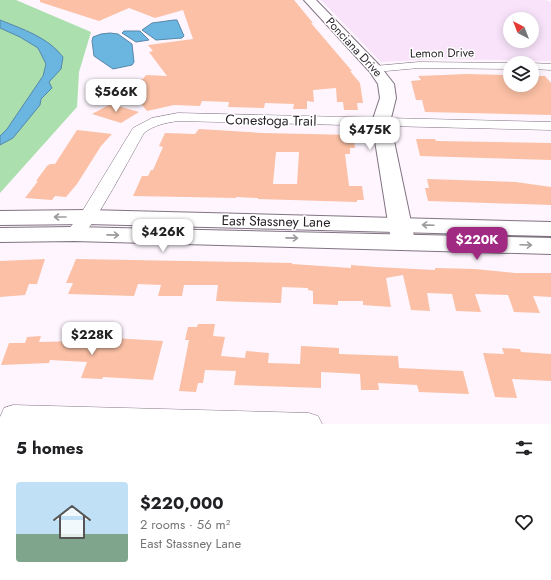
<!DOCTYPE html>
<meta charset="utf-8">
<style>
:root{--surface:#fff;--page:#f6f6f6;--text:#202124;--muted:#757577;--line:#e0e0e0;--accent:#a02982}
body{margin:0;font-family:Jost,sans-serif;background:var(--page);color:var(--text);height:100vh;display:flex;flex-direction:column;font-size:15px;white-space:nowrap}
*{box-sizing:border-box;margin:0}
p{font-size:13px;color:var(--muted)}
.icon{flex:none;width:22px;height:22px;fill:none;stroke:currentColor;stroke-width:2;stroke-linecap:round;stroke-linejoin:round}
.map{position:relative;height:424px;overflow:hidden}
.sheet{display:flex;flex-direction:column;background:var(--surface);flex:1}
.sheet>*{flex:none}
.needle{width:26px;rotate:318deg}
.fabs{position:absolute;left:503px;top:12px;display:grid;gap:8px}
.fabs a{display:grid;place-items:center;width:36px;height:36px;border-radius:50%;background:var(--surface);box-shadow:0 2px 10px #0003;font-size:20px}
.price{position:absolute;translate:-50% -34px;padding:0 9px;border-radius:8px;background:#fff;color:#222;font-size:13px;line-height:26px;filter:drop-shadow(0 1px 2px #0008)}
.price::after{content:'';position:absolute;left:50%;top:24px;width:12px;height:9px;margin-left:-6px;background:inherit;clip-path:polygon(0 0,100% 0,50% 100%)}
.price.current{background:var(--accent);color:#fff}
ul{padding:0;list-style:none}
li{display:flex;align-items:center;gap:12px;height:100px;padding:0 16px}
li+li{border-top:1px solid var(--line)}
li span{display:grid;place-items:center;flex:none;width:112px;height:80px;border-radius:4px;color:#555}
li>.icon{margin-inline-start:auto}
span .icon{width:48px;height:48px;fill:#fffc;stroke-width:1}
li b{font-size:17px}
h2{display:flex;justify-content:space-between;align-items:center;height:48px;padding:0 16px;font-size:17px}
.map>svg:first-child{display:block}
</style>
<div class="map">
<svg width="551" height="424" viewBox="0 0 551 424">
<rect width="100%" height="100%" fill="#fef5ff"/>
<!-- built -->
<path fill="#f8e3fa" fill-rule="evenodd" d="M321 0H545L551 2V61L436 59 381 62ZM510 19H532V41H510Z"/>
<!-- green -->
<path fill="#abdfad" d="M0 0H16L91 32 79 72 77 107 0 193Z"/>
<!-- water -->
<path fill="#6bb5e1" stroke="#5688a9" d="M0 20C22 29 48 37 63 57L61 69 49 82 52 88 41 99 40 105 13 138 0 145V136L7 129 43 76 46 64 38 48 20 37 0 28Z
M174 20H177L184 36 182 38 156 40 142 30 152 23Z
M124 31H140L149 40 136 42 122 33Z
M110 33 118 34 132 44 134 62 132 65 113 69 94 56 92 41 93 37 101 34Z"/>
<!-- building -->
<path fill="#fbc0a5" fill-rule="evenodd" d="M40 0H294L313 23H311L352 71H350L360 83 363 103H357L358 110H344L343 102H337L336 88 313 90 314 102 307 101V109H293L294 104 265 103 264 108 228 107 229 102 202 101 200 106 174 105 147 111 132 93 141 79H143L146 75 167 76 149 52 153 51 148 45 193 39 183 10 155 18 129 8 99 21 40 2Z
M467 74 505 75 507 78H510V85H532V76H545L551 83V115L425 112 422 100H416L411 81 421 80 418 76Z
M111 104 139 112 121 123 92 114Z
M199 129 262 133 353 135 355 148H350V154H345L349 186H362L364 200H357V202L258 199V198L236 197V198L133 196 142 176H148L151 170H153L163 147 159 146 165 133 195 134ZM276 152H299L297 184H273Z
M77 130 112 134 101 146 77 184 66 197 55 196 52 200 25 198 38 181H36L47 166 50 164H55Z
M416 139H435L436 141 551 143V160L420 156Z
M427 179 516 182 551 187V205L428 201 425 188H429Z
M45 259 37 284H29L25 295 0 297V261Z
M76 259 292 263V264L351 268V265L376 267 435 270V268L475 269 515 273H551V297L533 296 540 313 514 312 508 295 475 294 481 312 456 311 452 294 427 293 430 311 411 310 403 275 386 278 391 307 363 305V301H338V305L313 304V291L308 290V288L282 287 281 303 216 301 218 285H184L182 296H158L161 285 138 284 134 296 68 294 73 283H66Z
M198 324H215L213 336 225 337 221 356 245 358 246 351 269 353 268 363 300 364 301 346 339 348V354L398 356 399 368 463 371 469 394 419 392 417 385 378 383 379 390H361L360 374 321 372V388L234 385 236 371 205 370 203 383H198L196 392 179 391 189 340H185L188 327H197Z
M41 336 39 342 79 341 80 336 163 341 153 380 103 377 102 379 81 378 87 362 50 360 49 363 1 365 9 343H25L27 337Z
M502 348 520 349 521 352 551 354V381L512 379 517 398 495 397 483 353 504 354Z"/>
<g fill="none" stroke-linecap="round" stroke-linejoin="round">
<defs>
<path id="minor" d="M419 62 510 63H512H510V69L419 68 375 72 371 71 369 69 371 67 375 66Z
M530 63H532L551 64V70L532 69V63Z
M178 113 551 122V130L178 121C165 123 154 125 144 133 134 150 91 232 80 238 76 240 72 239 68 238L65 234 80 215 133 128 152 118Z
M13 405 309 413 318 416 322 424H0V417L4 408Z"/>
<path id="tertiary" d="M304 0H316L380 66 394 84 396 98 390 122 415 241 411 246 403 248 395 246 391 241 372 122 380 98 378 84 370 72Z"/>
<path id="secondary" d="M87 210 551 222V236L87 224 0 225V211Z
M74 227 551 238V254L74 241 0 242V228Z"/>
</defs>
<!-- minor casing -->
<use href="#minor" stroke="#817482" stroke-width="1"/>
<!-- tertiary casing -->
<use href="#tertiary" stroke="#817482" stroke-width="2"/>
<!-- secondary casing -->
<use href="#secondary" stroke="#817482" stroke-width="2"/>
<!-- minor -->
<use href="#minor" fill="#fff" fill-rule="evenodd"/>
<!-- tertiary -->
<use href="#tertiary" fill="#fff" fill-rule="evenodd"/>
<!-- secondary -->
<use href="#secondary" fill="#fff" fill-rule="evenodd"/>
</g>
<!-- one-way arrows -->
<defs><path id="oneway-shaft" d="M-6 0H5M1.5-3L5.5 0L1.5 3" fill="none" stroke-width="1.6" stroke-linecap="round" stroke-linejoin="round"/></defs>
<g stroke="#9d9a9d">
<use href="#oneway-shaft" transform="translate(60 217) rotate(180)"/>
<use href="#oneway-shaft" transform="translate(428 225) rotate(-178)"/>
<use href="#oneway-shaft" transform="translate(113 235) rotate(1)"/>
<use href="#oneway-shaft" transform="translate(292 238) rotate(1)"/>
<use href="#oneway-shaft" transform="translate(526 245) rotate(2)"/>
</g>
<g text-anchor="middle" stroke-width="3" stroke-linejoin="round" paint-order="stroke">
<!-- far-street labels -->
<g font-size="12" fill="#251f25" stroke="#fff">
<text transform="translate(354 47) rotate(47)" y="4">Ponciana Drive</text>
<text transform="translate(442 53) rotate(-1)" y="4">Lemon Drive</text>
</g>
<!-- street labels -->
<g font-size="14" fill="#251f25" stroke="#fff">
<text transform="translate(271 120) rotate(1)" y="5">Conestoga Trail</text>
<text transform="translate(276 221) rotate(1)" y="5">East Stassney Lane</text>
</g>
</g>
</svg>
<div class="fabs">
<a><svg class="needle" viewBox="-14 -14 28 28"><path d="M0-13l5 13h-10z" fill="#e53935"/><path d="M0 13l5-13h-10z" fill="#757577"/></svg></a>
<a><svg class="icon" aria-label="layers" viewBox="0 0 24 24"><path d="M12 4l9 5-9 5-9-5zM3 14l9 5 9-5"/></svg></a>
</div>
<b class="price" style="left:116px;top:113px">$566K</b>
<b class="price" style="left:370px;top:151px">$475K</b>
<b class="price" style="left:163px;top:253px">$426K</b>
<b class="price current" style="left:477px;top:261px">$220K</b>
<b class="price" style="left:92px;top:356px">$228K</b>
</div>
<section class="sheet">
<h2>5 homes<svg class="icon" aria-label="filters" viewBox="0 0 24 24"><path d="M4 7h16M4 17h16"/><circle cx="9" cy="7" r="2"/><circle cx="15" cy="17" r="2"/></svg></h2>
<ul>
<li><span style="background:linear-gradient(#bfe0f5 65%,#7fa58c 0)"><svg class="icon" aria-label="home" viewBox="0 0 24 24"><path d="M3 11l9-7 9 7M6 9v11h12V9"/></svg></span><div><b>$220,000</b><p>2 rooms · 56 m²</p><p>East Stassney Lane</p></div><svg class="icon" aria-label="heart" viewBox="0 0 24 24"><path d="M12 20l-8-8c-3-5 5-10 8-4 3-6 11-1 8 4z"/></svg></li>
</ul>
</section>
